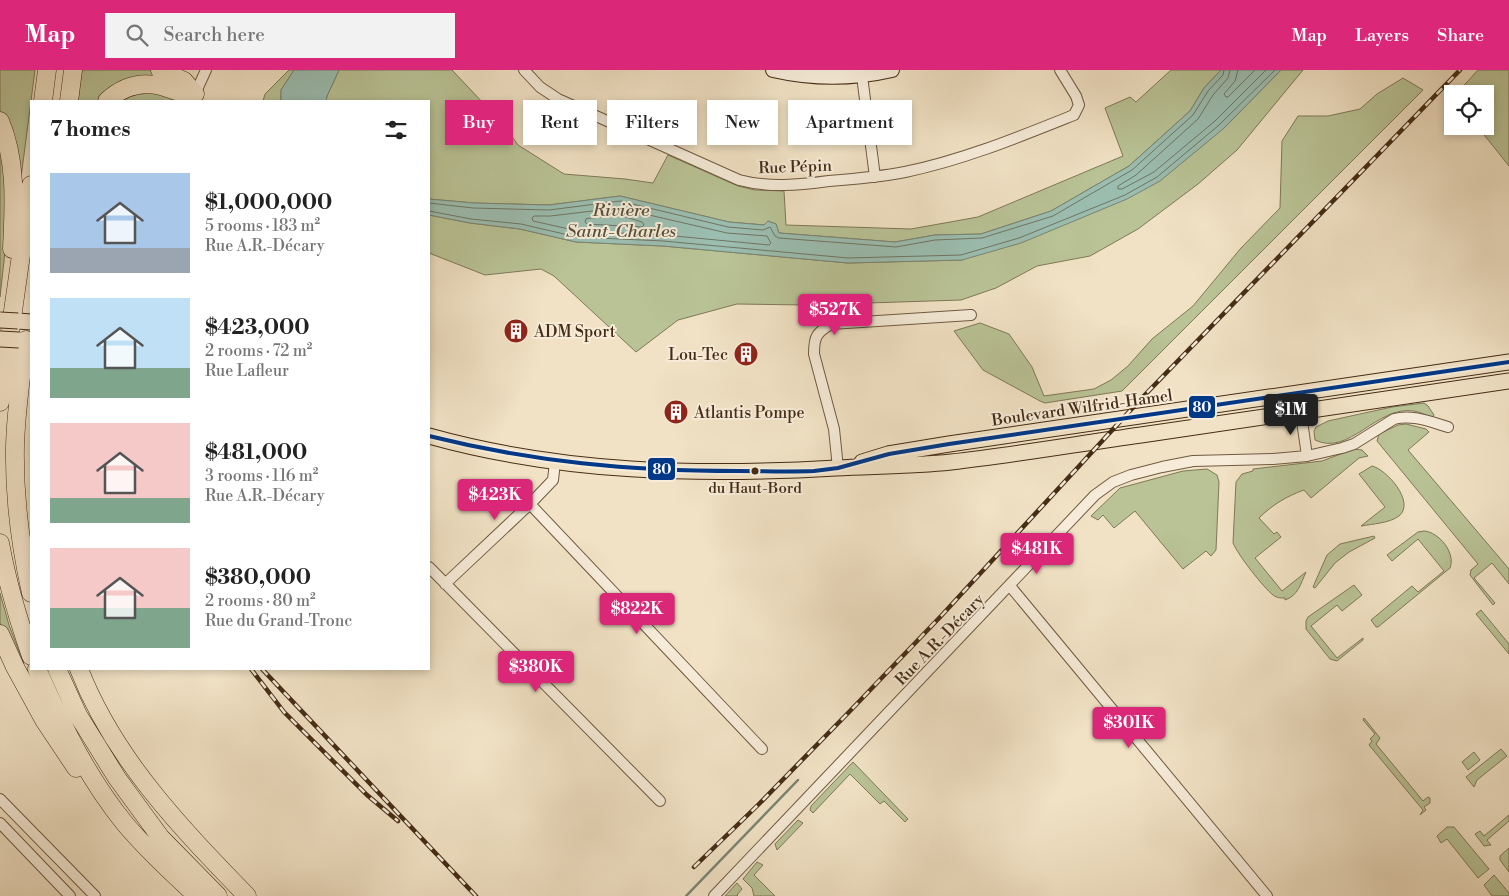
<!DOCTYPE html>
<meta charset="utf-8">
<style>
:root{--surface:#fff;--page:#f2f2f2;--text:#222;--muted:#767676;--accent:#db2777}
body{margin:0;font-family:"Libre Bodoni",serif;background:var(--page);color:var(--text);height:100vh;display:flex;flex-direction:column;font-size:19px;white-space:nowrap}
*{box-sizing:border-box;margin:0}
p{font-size:16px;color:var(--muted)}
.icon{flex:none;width:28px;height:28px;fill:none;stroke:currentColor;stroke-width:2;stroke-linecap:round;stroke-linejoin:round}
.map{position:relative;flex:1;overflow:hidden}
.details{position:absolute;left:30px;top:30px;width:400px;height:570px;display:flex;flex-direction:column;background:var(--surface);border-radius:0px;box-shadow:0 2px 8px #0003}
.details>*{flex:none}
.guide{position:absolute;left:445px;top:30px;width:475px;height:45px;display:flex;gap:10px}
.buttons{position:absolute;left:1444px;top:15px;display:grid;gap:10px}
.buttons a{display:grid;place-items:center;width:50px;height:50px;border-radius:0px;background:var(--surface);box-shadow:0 2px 8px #0003;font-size:25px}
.price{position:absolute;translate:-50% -42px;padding:0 11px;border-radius:5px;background:var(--accent);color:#fff;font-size:16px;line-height:32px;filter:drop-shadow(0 1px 2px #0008)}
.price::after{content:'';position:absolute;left:50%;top:30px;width:15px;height:11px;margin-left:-8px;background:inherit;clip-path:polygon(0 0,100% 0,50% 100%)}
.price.active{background:#222;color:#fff}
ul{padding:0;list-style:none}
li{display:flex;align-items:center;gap:15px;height:125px;padding:0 20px}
li span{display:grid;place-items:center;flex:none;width:140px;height:100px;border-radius:0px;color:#555}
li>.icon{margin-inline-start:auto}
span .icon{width:60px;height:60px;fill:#fffc;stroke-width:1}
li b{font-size:21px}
h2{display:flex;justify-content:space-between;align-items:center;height:60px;padding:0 20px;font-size:21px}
.chip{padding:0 18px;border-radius:0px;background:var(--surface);box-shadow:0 2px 8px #0003;font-size:18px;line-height:45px}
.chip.active{background:var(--accent);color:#fff}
header{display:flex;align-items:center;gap:30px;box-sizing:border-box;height:70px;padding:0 25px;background:var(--accent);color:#fff}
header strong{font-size:24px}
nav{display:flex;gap:28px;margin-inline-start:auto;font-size:18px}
.search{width:350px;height:45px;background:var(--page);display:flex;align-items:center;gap:12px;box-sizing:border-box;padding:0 18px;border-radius:0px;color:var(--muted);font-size:19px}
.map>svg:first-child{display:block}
</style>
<header>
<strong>Map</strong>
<div class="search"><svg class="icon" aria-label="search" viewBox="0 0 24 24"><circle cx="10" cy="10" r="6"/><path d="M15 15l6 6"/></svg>Search here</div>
<nav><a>Map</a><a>Layers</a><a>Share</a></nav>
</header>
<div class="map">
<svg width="1509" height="826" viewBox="0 0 1509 826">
<rect width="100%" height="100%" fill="#f1e2c5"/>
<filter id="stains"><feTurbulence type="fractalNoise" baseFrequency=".004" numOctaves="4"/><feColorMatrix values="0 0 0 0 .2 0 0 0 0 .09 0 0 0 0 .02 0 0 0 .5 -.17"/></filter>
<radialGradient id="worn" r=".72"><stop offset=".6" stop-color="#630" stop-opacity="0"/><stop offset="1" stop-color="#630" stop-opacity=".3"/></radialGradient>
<!-- green -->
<path fill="#b9c396" stroke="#7f7856" d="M0 0H35L21 108 0 42Z
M82 0H150L161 6 100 31H78Z
M289 0H294L281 20V31H263L265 24Z
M339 0H452L502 53 518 75 564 104 625 109 653 113 668 85 738 116 755 120 784 121 786 155 911 159 978 147 1123 86 1105 38 1130 27 1136 32 1171 0H1221L1204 18 1190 41 1129 96 1051 141 981 164 935 165 895 172 779 163 776 154 768 151 764 155 729 152 620 126 549 135 474 133 429 129V31H326L327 26Z
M1281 0H1303L1237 80 1198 114 1138 159 1090 186 1037 196 996 218 961 230 806 235 737 234 678 250 636 282 554 206 541 199 485 205 429 183V145L470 153 520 159 576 172 663 176 848 193 962 190 1223 59Z
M1478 0H1509V96L1477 56H1485V24H1456Z
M1403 8 1423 20 1122 321 1045 333 1040 331 983 300 954 261 980 253 1009 264 1032 297 1044 326 1094 319 1111 310 1128 296 1152 269 1193 236 1241 178 1280 138 1282 71 1298 46H1328L1360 39 1377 24Z
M132 22 164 23 173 31H113Z
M0 66 5 90 8 155 0 227Z
M1424 333 1428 336 1434 345 1432 348C1426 345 1420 342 1414 341 1377 335 1349 387 1315 370L1314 361 1316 357 1328 351 1392 337Z
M1406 354 1426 359 1429 362 1408 380 1509 499V514L1492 493 1474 508 1495 533 1493 535 1470 505 1471 500 1478 494 1377 371 1379 364 1398 355Z
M1354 379 1362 380 1368 386 1359 388 1311 428 1304 420C1287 426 1272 435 1259 448L1274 464 1277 462 1281 467 1255 488 1282 521 1306 502C1301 513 1298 526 1285 530V528C1280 528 1277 528 1273 525 1263 517 1238 485 1233 473L1236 412 1242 404 1253 401V399L1322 391Z
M1372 396C1386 399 1416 432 1399 446 1390 453 1372 454 1361 456L1385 437 1359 404Z
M1207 399 1217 405 1219 412 1216 480 1211 486 1206 481 1183 499 1135 441 1114 458 1103 445 1098 450 1091 446 1120 418 1183 401Z
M1424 461C1439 462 1456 483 1450 498L1378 557H1376L1371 550 1412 516 1418 522 1444 501 1418 469 1392 491 1387 485 1418 462Z
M1374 466 1375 468 1349 482 1335 493 1315 518 1313 517 1327 485 1340 474Z
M1354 515 1362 525 1342 541 1337 535 1311 556 1337 588 1363 568V570L1337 591 1330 589 1306 559V551L1308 547Z
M0 523 9 555 24 594 19 596 0 553Z
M1481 540 1509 574V584L1476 544Z
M1364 648 1380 668 1376 674 1423 731 1428 727 1430 728V733L1424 737 1426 740 1420 745 1423 740 1369 675 1372 671 1370 669 1375 664 1363 650Z
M1501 679 1507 686 1477 710 1474 717 1466 707Z
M1474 682 1480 690 1468 700 1462 692Z
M853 692 908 749 905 752 884 731 880 734 850 704 813 743 810 740 811 736Z
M1509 745V751L1487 770 1491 775 1484 776 1475 764 1480 761 1484 766Z
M798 750 803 753 777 780 775 774Z
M1447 757H1454L1489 799 1478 808 1447 769 1441 773 1437 766Z
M1509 778V802L1500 790V786Z
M757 792 763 795 754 805 775 826H754L752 818 743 809Z
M1494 805 1509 823V826H1492L1484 815Z
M737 813 742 819 737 825 738 826H725Z"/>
<!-- water -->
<path fill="#9bbeb1" stroke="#798473" d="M294 0H339L327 26 326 31H281V20Z
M1221 0H1281L1223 59 1160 111 1127 129 1021 173 962 190 848 193 663 176 576 172 520 159 470 153 429 145V129L474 133 549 135 620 126 729 152 764 155 768 151 776 154 779 163 895 172 935 165 981 164 1051 141 1129 96 1190 41 1204 18Z"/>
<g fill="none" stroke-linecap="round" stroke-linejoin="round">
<!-- shore -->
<path stroke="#707563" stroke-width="1" d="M1230 0 1228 8 1213 25 1198 49 1136 105 1118 116V119H1122L1154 102 1215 51 1266 0
M1238 0 1235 11 1224 24 1226 27H1228L1255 0
M429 133 473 138 549 140 620 131 728 157 763 160 770 157 775 166 779 168 896 177 935 170 982 168 1053 146 1132 100 1193 45 1208 21 1223 5 1224 0
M619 138 727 163 767 166 771 173 769 175 664 165 578 161 533 151 532 148 534 146H550Z
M429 141 471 149 521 154 577 167 663 171 848 188 961 185 1019 168 1125 125 1157 107 1219 55 1275 0
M619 145 642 152 644 155 642 157 587 154 585 152 586 149Z"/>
<!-- stream -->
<path stroke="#798473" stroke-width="2.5" d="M686 826 798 710"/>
<defs>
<path id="street" d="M524 0 540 17 558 29 739 110C769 118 799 115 829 111 855 109 880 107 905 102 963 90 1019 67 1074 45L1079 35 1076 26 1060 0
M862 6 875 107
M195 24 206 0
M1298 323 1307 386
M838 398 834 359 814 284C814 267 816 263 831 254L971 245
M530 434 762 679
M429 497 660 731
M445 514 530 434 553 410 555 392
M1010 516 1267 826
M0 729 95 826
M0 753 70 826
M714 826 1095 425 1113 412 1131 405 1162 397 1193 391 1273 389 1307 386 1342 378 1354 374 1394 349C1412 344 1431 352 1448 357"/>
<path id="secondary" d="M773 0C812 9 853 9 892 0"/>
<path id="primary" d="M18 251 31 252
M429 366C562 403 699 406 836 398 874 396 913 396 951 392 1014 385 1077 374 1141 365 1263 347 1386 329 1509 311
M862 392 888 384 949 374 1509 292"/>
<path id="highway" d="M160 0 184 11 195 24
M43 31 47 0
M69 31 73 0
M107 31C122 17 140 11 161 16 176 20 178 24 195 24
M0 51C17 91 14 136 12 179
M26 270C21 305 16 340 15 376 14 426 20 474 31 523
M0 332 31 115
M0 473C7 512 18 549 31 586
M0 564 15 597 44 650 76 698
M37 599C61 653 88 709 126 755 148 781 173 804 197 826
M57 599 78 645 117 708 161 768 218 826
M79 599C114 689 181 758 247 826"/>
</defs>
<!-- street casing -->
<use href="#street" stroke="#705a41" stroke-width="12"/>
<!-- secondary casing -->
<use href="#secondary" stroke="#452c15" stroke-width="16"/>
<!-- primary casing -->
<use href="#primary" stroke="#452c15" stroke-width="17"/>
<!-- highway casing -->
<use href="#highway" stroke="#452c15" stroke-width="19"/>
<!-- street -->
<use href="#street" stroke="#f6ecd9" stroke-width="10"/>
<!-- secondary -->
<use href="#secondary" stroke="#f6ecd9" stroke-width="14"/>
<!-- primary -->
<use href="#primary" stroke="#f1e2c5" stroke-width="15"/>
<!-- highway -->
<use href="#highway" stroke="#f1e2c5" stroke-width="18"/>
<defs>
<path id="rail" d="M251 599 284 642 367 725 398 751
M262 599 476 826
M694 797 759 734 850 641 942 545 1139 331 1460 0"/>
</defs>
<!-- rail casing -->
<use href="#rail" stroke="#452c15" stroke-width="4.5"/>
<!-- rail -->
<use href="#rail" stroke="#f6ecd9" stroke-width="2.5" stroke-dasharray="8" stroke-linecap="butt"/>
<defs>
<path id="primary-bridge" d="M0 250 18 251
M0 269 19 270"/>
</defs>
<!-- primary-bridge casing -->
<use href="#primary-bridge" stroke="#452c15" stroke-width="17" stroke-linecap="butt"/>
<!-- primary-bridge -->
<use href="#primary-bridge" stroke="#f1e2c5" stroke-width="15"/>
<defs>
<path id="bus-1" d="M429 366C533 392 630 401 738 401 763 401 788 402 814 401L838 398 889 384 949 374 1509 292"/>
</defs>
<!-- bus-1 casing -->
<use href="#bus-1" stroke="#f6ecd9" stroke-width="8"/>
<!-- bus-1 -->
<use href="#bus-1" stroke="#013888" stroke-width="4"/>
</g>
<!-- icons -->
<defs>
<symbol id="building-disc" viewBox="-11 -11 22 22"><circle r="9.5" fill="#8f2418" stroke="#f6ecd9"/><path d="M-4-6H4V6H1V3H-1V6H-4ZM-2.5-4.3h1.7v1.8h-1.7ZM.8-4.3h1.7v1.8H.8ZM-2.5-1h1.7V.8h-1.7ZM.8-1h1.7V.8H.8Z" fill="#fff"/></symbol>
</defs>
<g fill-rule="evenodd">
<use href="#building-disc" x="502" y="247" width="28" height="28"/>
<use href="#building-disc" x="732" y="270" width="28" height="28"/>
<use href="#building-disc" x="662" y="328" width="28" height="28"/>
</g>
<!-- markers -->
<circle fill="#452c15" stroke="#f6ecd9" stroke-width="2" cx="755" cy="401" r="4.5"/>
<g text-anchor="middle" stroke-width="4" stroke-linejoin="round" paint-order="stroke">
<!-- bus labels -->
<g font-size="15" fill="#452c15" stroke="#f6ecd9">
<text x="755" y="423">du Haut-Bord</text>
</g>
<!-- street labels -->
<g font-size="16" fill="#452c15" stroke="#f6ecd9">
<text transform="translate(795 96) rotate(-2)" y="6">Rue Pépin</text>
<text transform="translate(1082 337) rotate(-8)" y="6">Boulevard Wilfrid-Hamel</text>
<text transform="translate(939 569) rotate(-46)" y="6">Rue A.R.-Décary</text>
</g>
<!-- poi labels -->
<g font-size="16" fill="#452c15" stroke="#f6ecd9" text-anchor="start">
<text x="534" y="267">ADM Sport</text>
<text x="728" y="290" text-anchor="end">Lou-Tec</text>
<text x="694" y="348">Atlantis Pompe</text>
</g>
<!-- water labels -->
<g font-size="18" font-style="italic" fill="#5a503c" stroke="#f6ecd9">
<text x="621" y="146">Rivière<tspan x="621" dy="21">Saint-Charles</tspan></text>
</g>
</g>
<g stroke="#f6ecd9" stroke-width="2">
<rect x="1188" y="325" width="28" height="24" rx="5" fill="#013888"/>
<rect x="647" y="387" width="29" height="24" rx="5" fill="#013888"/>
</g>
<g font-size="14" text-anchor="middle" font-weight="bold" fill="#fff">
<text x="1202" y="342">80</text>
<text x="662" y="404">80</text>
</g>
<rect width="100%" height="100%" filter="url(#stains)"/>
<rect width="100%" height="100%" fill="url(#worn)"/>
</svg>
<div class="buttons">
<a><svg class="icon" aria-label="locate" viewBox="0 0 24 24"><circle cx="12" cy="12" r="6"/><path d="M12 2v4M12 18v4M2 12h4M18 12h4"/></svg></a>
</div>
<b class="price" style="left:835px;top:266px">$527K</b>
<b class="price active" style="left:1291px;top:366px">$1M</b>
<b class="price" style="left:495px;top:451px">$423K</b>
<b class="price" style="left:1037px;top:505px">$481K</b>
<b class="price" style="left:637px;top:565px">$822K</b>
<b class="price" style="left:536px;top:623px">$380K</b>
<b class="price" style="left:1129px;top:679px">$301K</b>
<div class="guide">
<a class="chip active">Buy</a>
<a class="chip">Rent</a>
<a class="chip">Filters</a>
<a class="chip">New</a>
<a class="chip">Apartment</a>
</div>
<section class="details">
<h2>7 homes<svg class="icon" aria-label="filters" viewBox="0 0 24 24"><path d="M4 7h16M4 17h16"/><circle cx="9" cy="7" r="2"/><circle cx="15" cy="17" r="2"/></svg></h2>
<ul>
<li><span style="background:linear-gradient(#a9c7e8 75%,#9aa5b1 0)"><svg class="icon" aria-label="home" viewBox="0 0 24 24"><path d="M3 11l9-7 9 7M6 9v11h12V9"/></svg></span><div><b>$1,000,000</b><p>5 rooms · 183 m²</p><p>Rue A.R.-Décary</p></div></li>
<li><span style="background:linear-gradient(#bfe0f5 70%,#7fa58c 0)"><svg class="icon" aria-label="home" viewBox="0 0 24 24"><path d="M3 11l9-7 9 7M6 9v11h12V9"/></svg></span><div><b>$423,000</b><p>2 rooms · 72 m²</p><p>Rue Lafleur</p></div></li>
<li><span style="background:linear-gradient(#f6c9c9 75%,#7fa58c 0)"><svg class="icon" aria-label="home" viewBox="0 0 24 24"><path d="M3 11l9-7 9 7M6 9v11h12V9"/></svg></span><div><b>$481,000</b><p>3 rooms · 116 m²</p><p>Rue A.R.-Décary</p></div></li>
<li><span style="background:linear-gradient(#f6c9c9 60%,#7fa58c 0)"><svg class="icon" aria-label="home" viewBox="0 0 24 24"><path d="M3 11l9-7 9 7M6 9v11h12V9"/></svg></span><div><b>$380,000</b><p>2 rooms · 80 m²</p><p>Rue du Grand-Tronc</p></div></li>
</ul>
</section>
</div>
